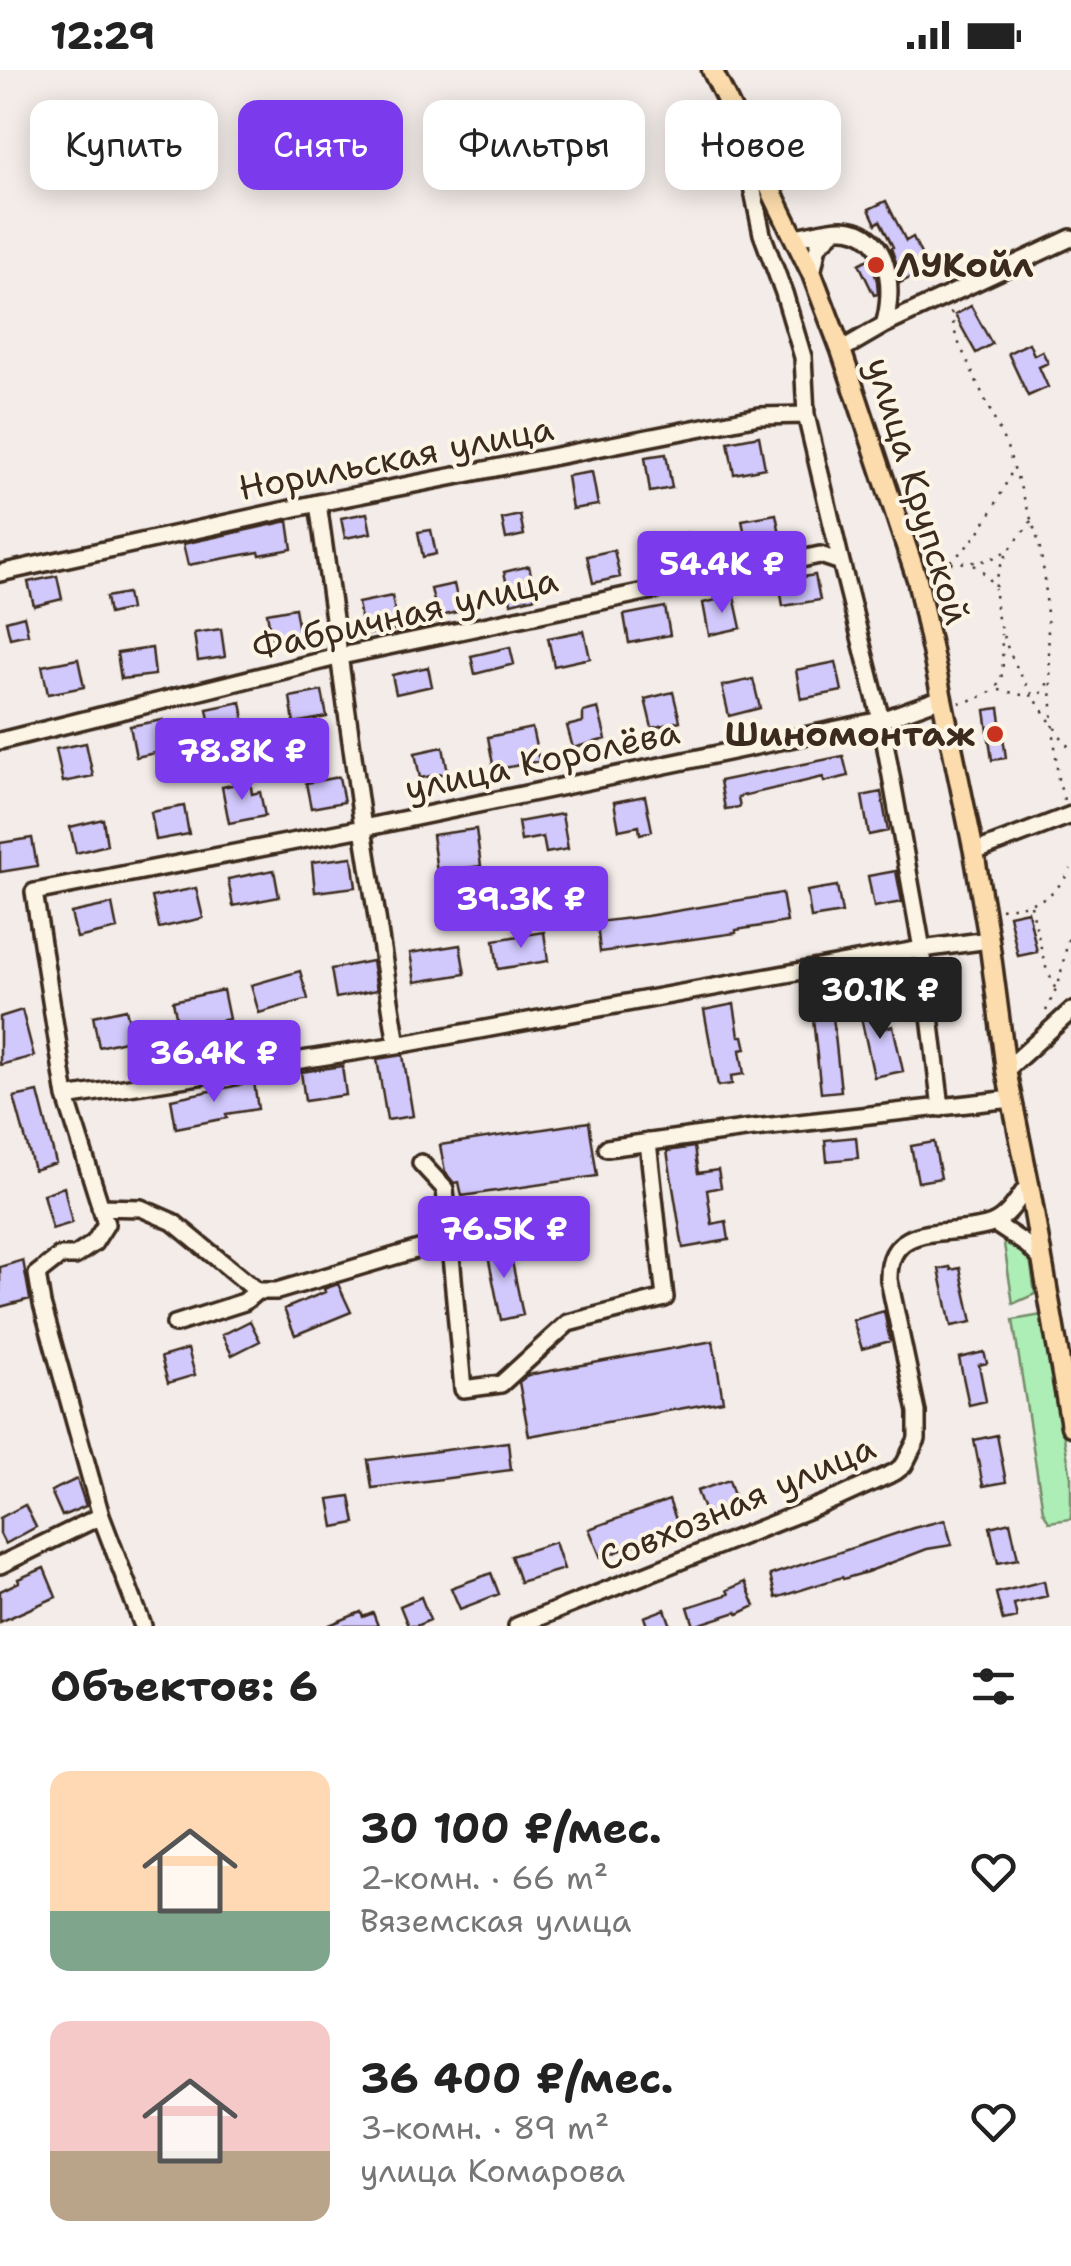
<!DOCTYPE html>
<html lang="ru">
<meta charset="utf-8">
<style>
:root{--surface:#fff;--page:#f2f2f2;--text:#222;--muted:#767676;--accent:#7c3aed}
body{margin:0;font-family:"Shantell Sans",sans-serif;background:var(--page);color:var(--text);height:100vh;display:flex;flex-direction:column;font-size:38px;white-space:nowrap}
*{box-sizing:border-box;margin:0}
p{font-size:32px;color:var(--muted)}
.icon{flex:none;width:55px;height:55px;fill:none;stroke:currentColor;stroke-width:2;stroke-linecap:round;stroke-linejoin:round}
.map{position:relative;height:1556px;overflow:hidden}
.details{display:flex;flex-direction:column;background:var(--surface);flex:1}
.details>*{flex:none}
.hud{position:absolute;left:30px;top:30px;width:1012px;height:90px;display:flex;gap:20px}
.price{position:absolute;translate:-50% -85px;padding:0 22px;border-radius:10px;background:var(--accent);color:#fff;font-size:32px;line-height:65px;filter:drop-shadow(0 2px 5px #0008)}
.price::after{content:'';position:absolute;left:50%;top:60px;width:30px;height:22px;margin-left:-15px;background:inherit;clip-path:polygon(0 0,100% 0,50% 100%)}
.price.selected{background:#222;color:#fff}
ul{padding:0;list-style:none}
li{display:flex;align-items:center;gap:30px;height:250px;padding:0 50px}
li span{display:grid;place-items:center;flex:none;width:280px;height:200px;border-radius:20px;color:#555}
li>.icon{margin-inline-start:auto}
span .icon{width:120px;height:120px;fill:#fffc;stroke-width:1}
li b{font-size:42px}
h2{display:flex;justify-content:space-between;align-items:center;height:120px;padding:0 50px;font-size:42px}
.pill{padding:0 35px;border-radius:20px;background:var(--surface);box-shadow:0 5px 25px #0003;font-size:35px;line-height:90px}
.pill.selected{background:var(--accent);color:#fff}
.status{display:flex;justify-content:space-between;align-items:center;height:70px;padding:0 50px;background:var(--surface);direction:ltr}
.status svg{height:28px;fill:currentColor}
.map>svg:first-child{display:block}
</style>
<div class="status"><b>12:29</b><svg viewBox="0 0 49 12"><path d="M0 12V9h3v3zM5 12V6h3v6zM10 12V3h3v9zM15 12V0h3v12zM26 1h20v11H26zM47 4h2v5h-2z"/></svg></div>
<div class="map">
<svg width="1071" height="1556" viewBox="0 0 1071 1556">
<rect width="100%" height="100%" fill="#f3ece9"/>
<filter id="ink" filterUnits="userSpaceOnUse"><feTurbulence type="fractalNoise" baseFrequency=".01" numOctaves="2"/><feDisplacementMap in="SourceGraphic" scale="20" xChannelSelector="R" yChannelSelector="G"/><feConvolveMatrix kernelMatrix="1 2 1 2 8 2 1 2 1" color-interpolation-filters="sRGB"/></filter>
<g filter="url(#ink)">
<!-- green -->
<path fill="#adeeb6" stroke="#748c6a" stroke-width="2.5" d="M1028 1173 1035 1224 1013 1234 1004 1174Z
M1042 1245 1071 1407V1449L1049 1452 1043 1441 1013 1250Z"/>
<!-- building -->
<path fill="#d1c8fb" stroke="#3b2a1e" stroke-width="2.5" d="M886 131 906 171 913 167 928 199 900 213 896 192 891 178 893 177 880 151 876 154 869 139Z
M870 188 877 211 878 224 874 225 859 194Z
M971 236 992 274 976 283 955 245Z
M1029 273 1034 285 1042 281 1048 293 1039 297 1048 317 1028 326 1008 283Z
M759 366 765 398 734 404 728 372Z
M666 384 672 418 650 422 645 387Z
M592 402 598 435 572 439 567 406Z
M367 443 371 463 345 468 341 448Z
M776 444 781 469 747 476 742 450Z
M520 445 524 465 506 469 502 449Z
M288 451 292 479 260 485 259 482 188 495 183 474Z
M431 460 436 484 423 487 418 462Z
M687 463 693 492 667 497 661 468Z
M614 480 620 507 593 513 587 486Z
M529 496 536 527 511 533 504 502Z
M815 505 820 530 783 536 779 511Z
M57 506 62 529 34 536 28 512Z
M454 514 460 541 438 547 431 519Z
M127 523 130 539 109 544 106 527Z
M392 526 398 559 364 565 358 533Z
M734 526 741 558 709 565 703 533Z
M665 537 670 565 629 573 624 545Z
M295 538 300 567 272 572 267 543Z
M24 546 28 564 10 568 6 551Z
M221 559 225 587 198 591 194 563Z
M584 561 590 588 554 596 548 568Z
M510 577 514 594 475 604 471 586Z
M152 578 155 605 121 609 117 583Z
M78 589 84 617 48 624 42 596Z
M836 592 842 621 801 629 796 600Z
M428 597 432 616 396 624 392 605Z
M753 609 760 638 729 646 722 616Z
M322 621 327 647 294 653 290 627Z
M673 622 680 651 652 658 645 629Z
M241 632 246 660 212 666 207 639Z
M598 638 606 669 573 678 567 656 583 652V642Z
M999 638 1006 688 992 690 985 640Z
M163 650 169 680 136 687 130 656Z
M532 658 539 691 494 700 488 667Z
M86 673 93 706 63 712 56 679Z
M443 677 448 703 420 708 415 683Z
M843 686 848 706 824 712 823 707 738 727 740 737 725 739 720 711Z
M339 707 344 732 311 738 306 713Z
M250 711 252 724 260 722 265 746 229 753 222 717Z
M881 722 888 761 869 765 862 726Z
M645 726 652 761 640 764 639 756 619 760 614 732Z
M184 736 189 764 156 770 151 742Z
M562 744 568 779 546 783 543 767 521 771 518 752Z
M103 749 107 775 76 783 70 757Z
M476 759 481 796 437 802 432 765Z
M32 768 37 796 0 802V773Z
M352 787 356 817 315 822 312 792Z
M274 800 279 827 233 836 228 809Z
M896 801 902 832 874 837 868 806Z
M837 816 842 843 811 848 807 821Z
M196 818 203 848 159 858 152 827Z
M782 823 787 852 736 860V863L600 882 597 852 647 846Z
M112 834 117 859 77 868 71 843Z
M1028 841 1037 882 1018 886 1009 845Z
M544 862 548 891 498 899 494 870Z
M460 875 465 904 415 912 410 883Z
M372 891 377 920 336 928 331 899Z
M912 892 916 920 899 923 894 896Z
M300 901 308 929 259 943 251 915Z
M223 920 229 949 179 960 173 931Z
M831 928 841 1021 821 1023 811 930Z
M734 934 739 966H743L746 979 740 980 744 1004 731 1006 732 1014 718 1016 704 940Z
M880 934 884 958 893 956 903 1001 874 1007 859 938Z
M126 939 133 969 99 977 93 946Z
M22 940 34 986 0 995V947Z
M403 985 413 1046 387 1050 377 989Z
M342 996 346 1025 305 1031 301 1002Z
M254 1012 258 1039 226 1044 227 1048 176 1058 171 1029Z
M38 1022 56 1093 34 1100 14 1027Z
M589 1052 597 1106 462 1126 459 1112 454 1113 445 1102 440 1075Z
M856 1067 858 1088 827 1091 825 1070Z
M934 1072 941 1108 918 1112 911 1076Z
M694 1077 698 1103 718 1100 721 1117 707 1120 712 1154 726 1151 729 1170 683 1178 667 1081Z
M64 1117 72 1153 52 1159 43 1124Z
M508 1172 523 1245 501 1250 486 1176Z
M23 1190 30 1229 0 1237V1197Z
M950 1197 951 1200 960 1198 972 1252 951 1256 939 1199Z
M338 1214 351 1242 295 1265 284 1239 325 1222 324 1219Z
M884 1241 890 1271 862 1279 853 1250Z
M250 1251 260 1271 232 1285 222 1265Z
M713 1271 723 1331 529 1366 519 1312 528 1305Z
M188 1279 195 1305 168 1313 161 1287Z
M984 1282 987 1293 979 1295 986 1331 969 1335 959 1288Z
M997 1365 1006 1412 983 1416 974 1370Z
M508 1372 511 1400 372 1418 368 1390Z
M77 1409 86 1436 62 1446 51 1421Z
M729 1410 738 1438 707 1448 697 1421Z
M350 1426 355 1453 334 1457 329 1429Z
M669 1430 679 1458 601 1488 589 1459Z
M25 1435 36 1457 5 1474 0 1464V1448Z
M945 1450 952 1475 927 1479 867 1502 843 1509 842 1507 776 1528 770 1505 913 1458Z
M1010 1452 1018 1489 998 1493 990 1457Z
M555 1472 564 1499 520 1512 511 1486Z
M44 1498 56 1527 0 1552V1521L19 1512 18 1509Z
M491 1503 499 1524 460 1539 451 1518Z
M1044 1511 1047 1526 1014 1534 1017 1548 1003 1551 996 1523Z
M745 1512 755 1536 738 1544 737 1542 694 1556 688 1537 729 1524 727 1520Z
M421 1527 430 1550 416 1556H408L400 1536Z
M665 1539 671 1556H647L644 1547Z
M361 1542 363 1547 373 1543 378 1556H327Z"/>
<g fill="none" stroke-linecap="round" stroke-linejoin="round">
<defs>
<path id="minor" d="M751 78 750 107 762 164 784 223 803 287 806 345 841 492
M795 167C810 165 828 158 843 159 890 160 895 220 884 255
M812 204 818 176 834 161
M841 280 884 255 1071 168
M318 433 363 758 397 975
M0 503 318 433 759 346 806 345
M942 628 881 650 363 758 34 822 66 1027 397 975 922 879 989 870
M0 671 341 586 820 485 841 492 881 650 922 879 941 1038
M974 782 1071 745
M1006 1000 1071 941
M66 1027 106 1154 94 1173 75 1186H60L37 1204 42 1234 101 1446
M607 1078 745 1059 1012 1029
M421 1093 445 1119 463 1319 501 1314 568 1253 665 1228 648 1072
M100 1137 141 1138 173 1152 257 1221H277L422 1178 450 1176
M994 1153 1027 1175 1043 1191
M175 1254 244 1232 257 1221
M0 1495 101 1446 143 1556
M517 1556 840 1427 895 1402 904 1395 917 1369V1342L889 1210C887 1147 955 1169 992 1154 1009 1147 1019 1127 1029 1114"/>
<path id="major" d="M712 0 812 204 841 280 917 509 974 782 989 870 1006 1000 1029 1114 1071 1356"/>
</defs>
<!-- minor casing -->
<use href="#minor" stroke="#3b2a1e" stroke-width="22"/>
<!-- major casing -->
<use href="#major" stroke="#3b2a1e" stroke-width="25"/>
<!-- path -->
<path stroke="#3b2a1e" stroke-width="2.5" stroke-dasharray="2.5 8" stroke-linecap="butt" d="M951 242 956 267 1007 377 1039 473 1045 509 1053 654 1058 709 1064 730
M1031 451C1020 467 1003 485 998 504 984 552 1026 617 1052 654 1059 663 1063 671 1071 679
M951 493C977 492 986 494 1009 479
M974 495 988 506 995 519
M932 502C976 481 994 438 1014 397
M999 620C1015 622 1027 630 1043 622L1050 608
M959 633C1009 622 1004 609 1001 564
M1031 835 1045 895 1055 918
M1001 839C1037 833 1050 832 1071 799
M1046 941 1059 912 1071 856"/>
<!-- minor -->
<use href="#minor" stroke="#fcf5e5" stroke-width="15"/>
<!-- major -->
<use href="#major" stroke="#fcdcac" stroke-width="18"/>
</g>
</g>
<!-- markers -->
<g fill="#c8321e" stroke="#fcf5e5" stroke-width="4">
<circle cx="876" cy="195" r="10"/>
<circle cx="995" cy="664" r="10"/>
</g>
<g text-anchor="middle" stroke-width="8" stroke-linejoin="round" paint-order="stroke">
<!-- poi labels -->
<g font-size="35" font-weight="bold" fill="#3b2a1e" stroke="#fcf5e5" text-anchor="start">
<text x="896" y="207">ЛУКойл</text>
<text x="975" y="676" text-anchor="end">Шиномонтаж</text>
</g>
<!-- street labels -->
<g font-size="35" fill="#3b2a1e" stroke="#fcf5e5">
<text transform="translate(396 388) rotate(-11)" y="12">Норильская улица</text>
<text transform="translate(918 421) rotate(73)" y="12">улица Крупской</text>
<text transform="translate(405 544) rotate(-13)" y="12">Фабричная улица</text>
<text transform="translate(542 690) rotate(-12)" y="12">улица Королёва</text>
<text transform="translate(737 1433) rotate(-23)" y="12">Совхозная улица</text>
</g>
</g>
</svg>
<b class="price" style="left:722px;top:546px">54.4K ₽</b>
<b class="price" style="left:242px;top:733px">78.8K ₽</b>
<b class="price" style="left:521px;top:881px">39.3K ₽</b>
<b class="price selected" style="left:880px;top:972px">30.1K ₽</b>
<b class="price" style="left:214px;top:1035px">36.4K ₽</b>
<b class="price" style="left:504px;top:1211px">76.5K ₽</b>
<div class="hud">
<a class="pill">Купить</a>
<a class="pill selected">Снять</a>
<a class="pill">Фильтры</a>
<a class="pill">Новое</a>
</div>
</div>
<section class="details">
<h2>Объектов: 6<svg class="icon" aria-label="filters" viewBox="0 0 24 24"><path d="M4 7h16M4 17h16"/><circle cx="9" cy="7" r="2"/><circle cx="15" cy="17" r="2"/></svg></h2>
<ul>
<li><span style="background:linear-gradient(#ffd9b3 70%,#7fa58c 0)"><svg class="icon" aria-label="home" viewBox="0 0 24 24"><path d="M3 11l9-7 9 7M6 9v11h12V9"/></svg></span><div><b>30 100 ₽/мес.</b><p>2-комн. · 66 m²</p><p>Вяземская улица</p></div><svg class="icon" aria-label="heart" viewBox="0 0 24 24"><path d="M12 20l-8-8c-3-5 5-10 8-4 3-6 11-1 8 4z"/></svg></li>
<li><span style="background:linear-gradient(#f6c9c9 65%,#b9a48a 0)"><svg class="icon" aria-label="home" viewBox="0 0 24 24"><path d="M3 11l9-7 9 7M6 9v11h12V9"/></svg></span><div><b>36 400 ₽/мес.</b><p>3-комн. · 89 m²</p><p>улица Комарова</p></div><svg class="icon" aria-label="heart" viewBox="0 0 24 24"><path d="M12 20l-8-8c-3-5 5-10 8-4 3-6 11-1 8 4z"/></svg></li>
</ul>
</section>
